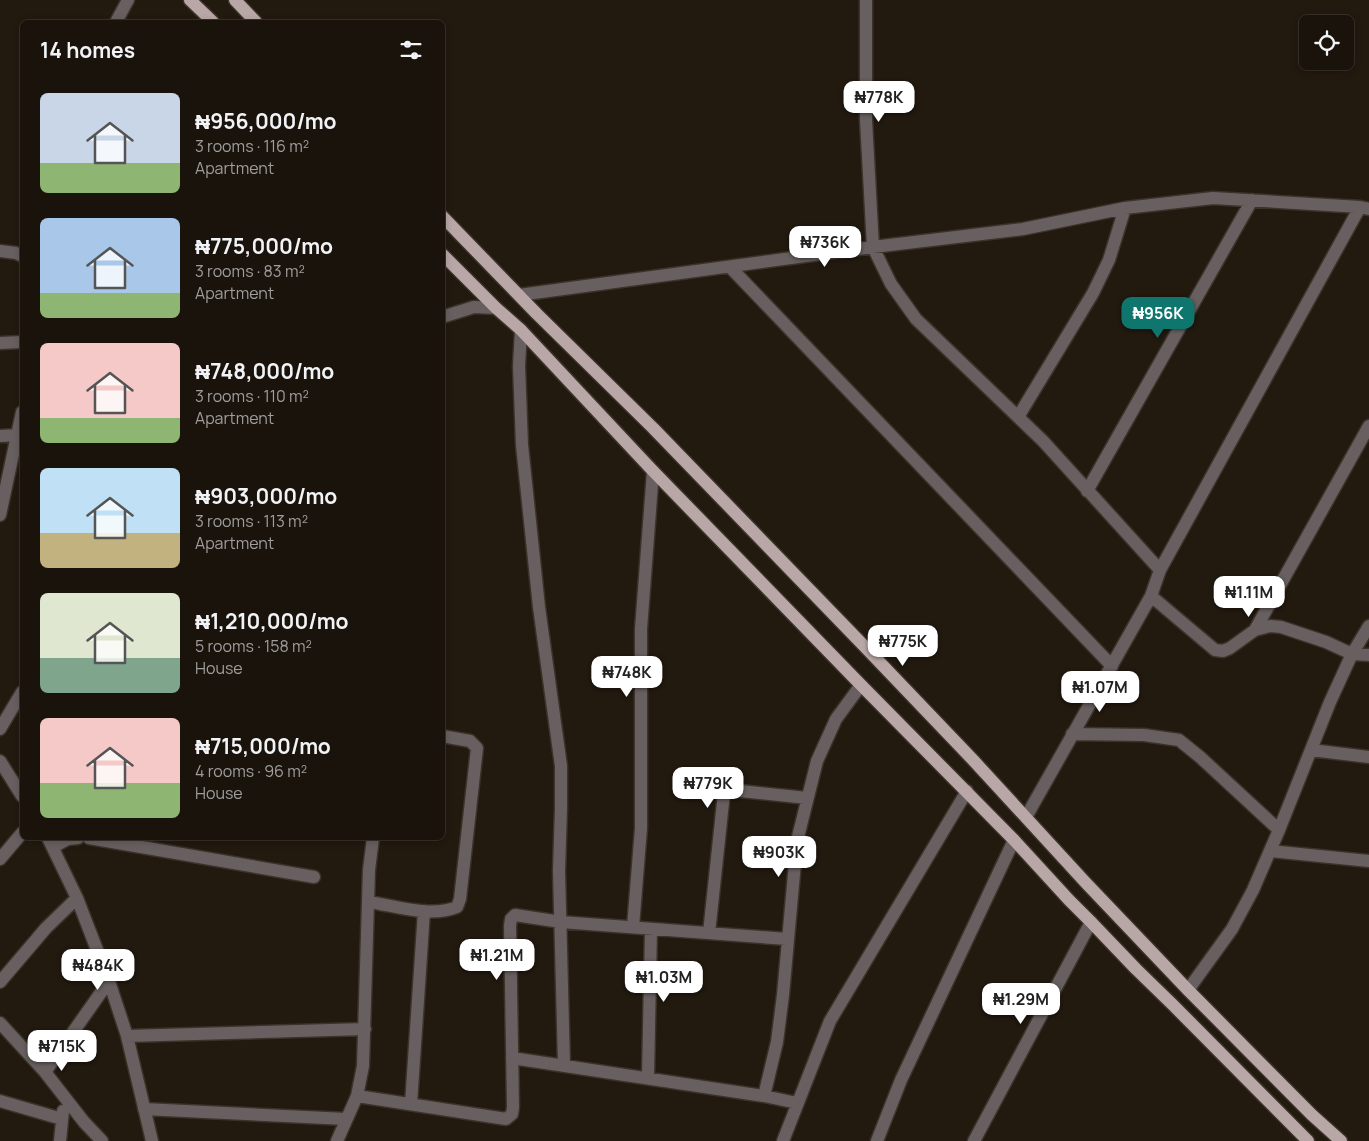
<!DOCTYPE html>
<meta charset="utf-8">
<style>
:root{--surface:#1a130b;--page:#231c14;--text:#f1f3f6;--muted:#9f9e9d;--line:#38322c;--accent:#0f766e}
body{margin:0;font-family:Manrope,sans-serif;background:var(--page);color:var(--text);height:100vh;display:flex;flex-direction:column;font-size:19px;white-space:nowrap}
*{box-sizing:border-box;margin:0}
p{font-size:16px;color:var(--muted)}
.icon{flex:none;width:28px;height:28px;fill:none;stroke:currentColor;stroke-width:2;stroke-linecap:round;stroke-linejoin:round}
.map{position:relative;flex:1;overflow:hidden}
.drawer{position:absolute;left:20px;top:20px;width:425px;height:820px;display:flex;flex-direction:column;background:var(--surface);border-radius:8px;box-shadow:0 2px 8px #0003,0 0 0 1px var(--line)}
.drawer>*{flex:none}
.tools{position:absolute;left:1299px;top:15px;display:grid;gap:10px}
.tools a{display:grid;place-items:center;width:55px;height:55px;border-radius:8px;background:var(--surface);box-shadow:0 2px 8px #0003,0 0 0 1px var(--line);font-size:25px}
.price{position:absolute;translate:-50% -42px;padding:0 11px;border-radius:10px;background:#fff;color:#222;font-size:16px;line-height:32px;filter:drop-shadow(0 1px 2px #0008)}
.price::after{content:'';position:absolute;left:50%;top:30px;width:15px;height:11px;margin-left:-8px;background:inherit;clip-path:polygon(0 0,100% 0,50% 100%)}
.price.active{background:var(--accent);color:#fff}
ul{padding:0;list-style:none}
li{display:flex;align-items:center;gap:15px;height:125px;padding:0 20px}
li span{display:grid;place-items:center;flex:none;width:140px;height:100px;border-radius:8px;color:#555}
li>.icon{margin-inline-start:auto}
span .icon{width:60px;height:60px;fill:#fffc;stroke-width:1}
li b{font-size:21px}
h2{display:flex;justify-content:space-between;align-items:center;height:60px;padding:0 20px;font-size:21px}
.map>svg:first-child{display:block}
</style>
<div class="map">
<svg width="1369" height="1141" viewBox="0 0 1369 1141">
<rect width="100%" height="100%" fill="#22190f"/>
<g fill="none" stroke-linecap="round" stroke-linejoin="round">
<defs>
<path id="minor" d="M866 0V120L873 247 891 284 916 319 1043 441 1160 570
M116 22 128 0
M0 251 16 253 22 256
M730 267 1112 666
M519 295 873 247 1023 229 1125 208 1213 198 1360 207 1369 209
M442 317 474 307 496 308
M521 330 519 366 522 445 539 607 561 766V807L559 871 564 1065
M0 343 22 342
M1018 417 1093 293 1109 260 1125 208
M0 436 18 435
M1087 491 1252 200
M0 515 22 412
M1151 596 1215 650 1223 651 1230 648 1255 630 1270 626 1281 627 1326 642 1352 654 1369 655
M1255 630 1369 426
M0 729 22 692
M1072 734 1144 735 1179 740 1200 757 1279 830
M1311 750 1369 757
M0 761 22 796
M1026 817 1151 596 1160 570 1360 207
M48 838 77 898 109 981 127 1036 152 1141
M89 838 314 877
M53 847 68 839 78 838
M1270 851 1369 861
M0 859 22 833
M369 902C396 906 430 918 457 907L460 899 477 748 470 741 442 736
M633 927 641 828V629L653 471
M709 933 724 793 727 790H731L807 798
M0 982 46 928 77 898
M1188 990 1232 929 1253 890 1279 830 1330 702 1352 654 1369 626
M0 1023 45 1072 84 1122 102 1141
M127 1036 365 1029
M512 1058 764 1096 797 1103
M45 1072 109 981
M648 1077 651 929
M357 1096 506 1119 512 1114 513 1107 510 926 511 919 515 915 561 922 787 939
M764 1096 777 1042 783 995 797 841 817 761 836 719 861 685
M0 1101 62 1119
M411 1104 424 911
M144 1109 346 1119
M60 1141 63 1111
M337 1141 357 1096 363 1066 369 870 373 838
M783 1141 830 1021 967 791
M877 1141 901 1080 1014 840
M974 1141 1091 922"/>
<path id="major" d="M190 0 213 22
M235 0 256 22
M442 216 537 314 653 428 867 649 974 761 1086 883 1188 990 1312 1115 1341 1141
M442 254 496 308 521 330 653 471 861 685 1014 840 1069 900 1091 922 1136 969 1173 1005 1308 1141"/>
</defs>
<!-- minor casing -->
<use href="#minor" stroke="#3b3329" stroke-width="15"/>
<!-- major casing -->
<use href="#major" stroke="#3b3329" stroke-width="15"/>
<!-- minor -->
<use href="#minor" stroke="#686060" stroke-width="12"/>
<!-- major -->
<use href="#major" stroke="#b8a7a6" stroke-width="12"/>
</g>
</svg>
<div class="tools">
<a><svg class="icon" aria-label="locate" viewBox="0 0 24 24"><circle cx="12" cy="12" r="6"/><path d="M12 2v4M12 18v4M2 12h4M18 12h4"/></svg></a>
</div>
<b class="price" style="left:879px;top:123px">₦778K</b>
<b class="price" style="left:825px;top:268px">₦736K</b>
<b class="price active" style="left:1158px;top:339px">₦956K</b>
<b class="price" style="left:1249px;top:618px">₦1.11M</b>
<b class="price" style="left:903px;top:667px">₦775K</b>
<b class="price" style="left:627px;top:698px">₦748K</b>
<b class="price" style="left:1100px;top:713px">₦1.07M</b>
<b class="price" style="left:708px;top:809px">₦779K</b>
<b class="price" style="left:779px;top:878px">₦903K</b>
<b class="price" style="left:497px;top:981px">₦1.21M</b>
<b class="price" style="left:98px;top:991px">₦484K</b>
<b class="price" style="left:664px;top:1003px">₦1.03M</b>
<b class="price" style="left:1021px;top:1025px">₦1.29M</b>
<b class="price" style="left:62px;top:1072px">₦715K</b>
<section class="drawer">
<h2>14 homes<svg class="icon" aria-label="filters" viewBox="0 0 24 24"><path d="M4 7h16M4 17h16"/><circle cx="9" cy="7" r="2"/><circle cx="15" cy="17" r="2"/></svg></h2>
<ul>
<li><span style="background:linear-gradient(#c9d6e8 70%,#8fb573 0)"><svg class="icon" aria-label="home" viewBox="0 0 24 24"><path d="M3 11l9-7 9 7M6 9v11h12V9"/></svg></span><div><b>₦956,000/mo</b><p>3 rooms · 116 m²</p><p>Apartment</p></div></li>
<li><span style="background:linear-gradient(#a9c7e8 75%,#8fb573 0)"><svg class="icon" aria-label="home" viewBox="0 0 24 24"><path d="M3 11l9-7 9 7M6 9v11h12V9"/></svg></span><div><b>₦775,000/mo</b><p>3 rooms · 83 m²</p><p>Apartment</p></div></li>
<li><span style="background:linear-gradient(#f6c9c9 75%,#8fb573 0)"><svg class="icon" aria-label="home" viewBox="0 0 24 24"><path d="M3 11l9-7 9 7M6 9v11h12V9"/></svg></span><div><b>₦748,000/mo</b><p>3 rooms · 110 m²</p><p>Apartment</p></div></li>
<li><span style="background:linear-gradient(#bfe0f5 65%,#c2b280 0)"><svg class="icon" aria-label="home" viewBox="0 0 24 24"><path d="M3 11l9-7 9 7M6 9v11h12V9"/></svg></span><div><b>₦903,000/mo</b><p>3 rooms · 113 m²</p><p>Apartment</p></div></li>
<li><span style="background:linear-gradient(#dfe7d0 65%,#7fa58c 0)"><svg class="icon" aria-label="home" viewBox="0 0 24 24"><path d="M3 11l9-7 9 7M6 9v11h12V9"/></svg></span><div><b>₦1,210,000/mo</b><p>5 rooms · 158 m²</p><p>House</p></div></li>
<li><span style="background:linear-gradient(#f6c9c9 65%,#8fb573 0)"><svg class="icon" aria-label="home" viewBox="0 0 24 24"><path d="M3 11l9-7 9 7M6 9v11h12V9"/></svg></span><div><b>₦715,000/mo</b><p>4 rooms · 96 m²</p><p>House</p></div></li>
</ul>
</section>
</div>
